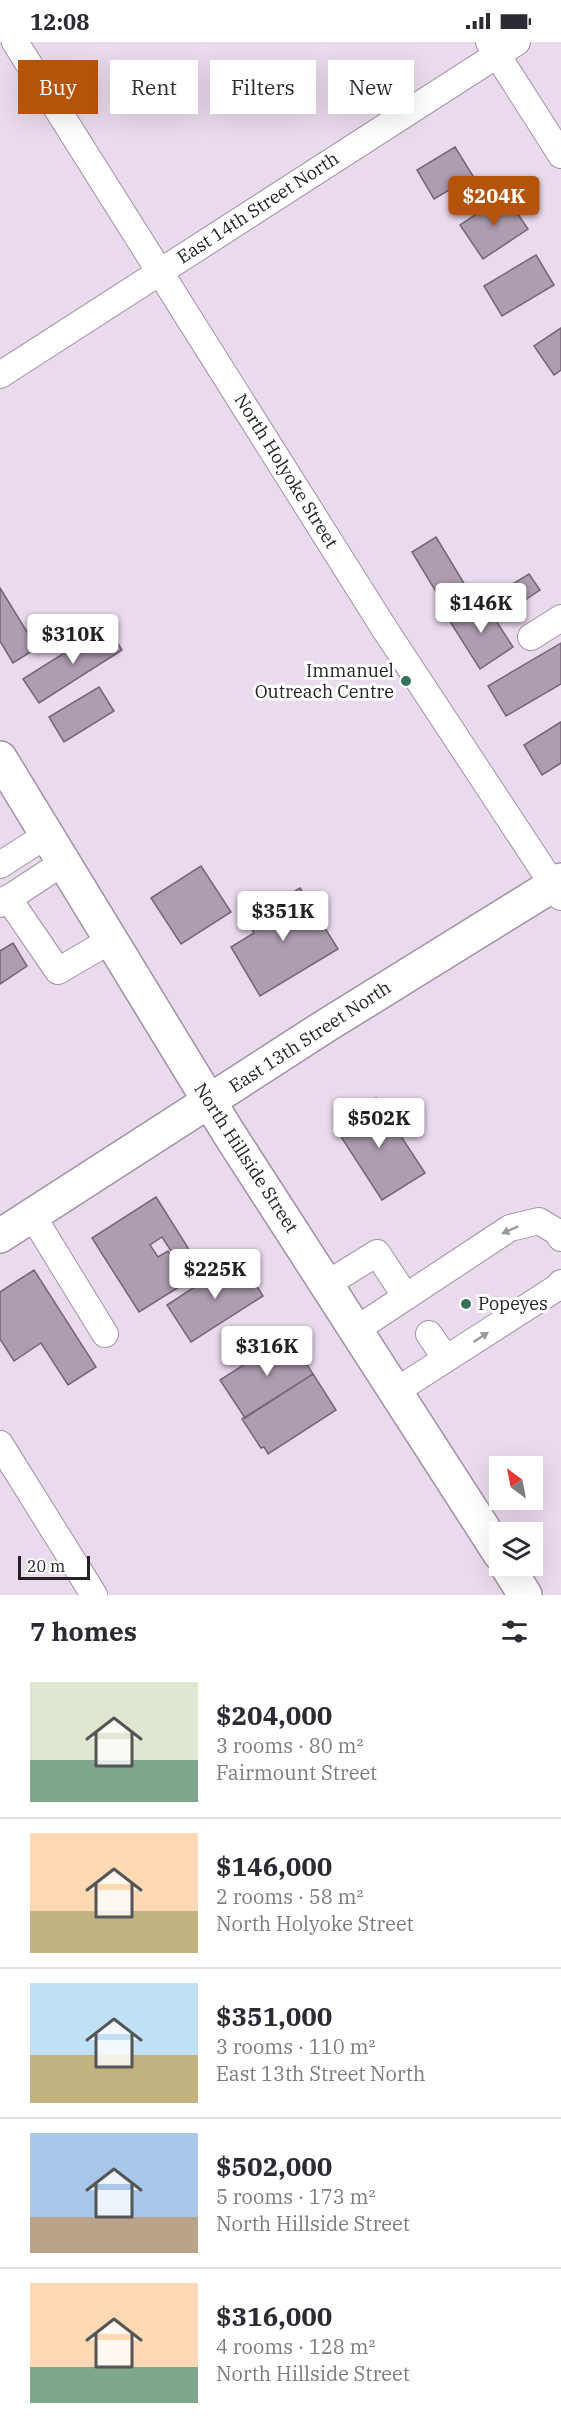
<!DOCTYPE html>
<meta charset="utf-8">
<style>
:root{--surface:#fff;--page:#f2f2f3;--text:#2b2b33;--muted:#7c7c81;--line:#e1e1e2;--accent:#b45309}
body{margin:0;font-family:"IBM Plex Serif",serif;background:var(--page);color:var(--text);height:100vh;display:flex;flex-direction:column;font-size:22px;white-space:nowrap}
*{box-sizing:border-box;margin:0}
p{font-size:20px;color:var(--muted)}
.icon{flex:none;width:33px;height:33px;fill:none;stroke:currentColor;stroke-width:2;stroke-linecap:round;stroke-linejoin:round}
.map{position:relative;height:1553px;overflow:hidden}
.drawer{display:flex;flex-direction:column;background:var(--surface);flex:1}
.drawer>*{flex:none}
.banner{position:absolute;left:18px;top:18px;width:525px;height:54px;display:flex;gap:12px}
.needle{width:39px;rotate:328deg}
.controls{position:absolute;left:489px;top:1414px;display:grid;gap:12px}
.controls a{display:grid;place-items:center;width:54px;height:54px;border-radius:0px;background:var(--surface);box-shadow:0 6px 24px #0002;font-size:30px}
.scale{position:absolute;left:18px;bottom:15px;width:72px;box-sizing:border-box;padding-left:6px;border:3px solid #262027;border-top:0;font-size:16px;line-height:21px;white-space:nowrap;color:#262027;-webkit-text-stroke:4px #fff;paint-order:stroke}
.price{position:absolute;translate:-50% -51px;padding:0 14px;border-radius:6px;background:#fff;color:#222;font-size:20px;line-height:39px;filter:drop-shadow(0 2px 3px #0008)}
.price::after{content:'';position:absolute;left:50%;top:36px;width:18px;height:14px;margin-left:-9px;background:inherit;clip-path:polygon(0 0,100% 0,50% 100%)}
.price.on{background:var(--accent);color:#fff}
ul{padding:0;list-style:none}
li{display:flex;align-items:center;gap:18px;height:150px;padding:0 30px}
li+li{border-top:2px solid var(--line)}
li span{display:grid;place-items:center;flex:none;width:168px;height:120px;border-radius:0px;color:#555}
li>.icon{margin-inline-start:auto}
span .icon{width:72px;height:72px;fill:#fffc;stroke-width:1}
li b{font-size:26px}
h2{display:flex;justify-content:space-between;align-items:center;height:72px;padding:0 30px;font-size:26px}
.chip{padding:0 21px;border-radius:0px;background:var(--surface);box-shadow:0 6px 24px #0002;font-size:21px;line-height:54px}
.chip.on{background:var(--accent);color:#fff}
.status{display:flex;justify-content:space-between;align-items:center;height:42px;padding:0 30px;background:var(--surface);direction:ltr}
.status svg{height:16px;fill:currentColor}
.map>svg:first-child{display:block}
</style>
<div class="status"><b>12:08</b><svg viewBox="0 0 49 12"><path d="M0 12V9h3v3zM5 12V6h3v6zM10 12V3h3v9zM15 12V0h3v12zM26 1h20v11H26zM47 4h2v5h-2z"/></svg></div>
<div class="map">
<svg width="561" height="1553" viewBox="0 0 561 1553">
<rect width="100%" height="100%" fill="#eadaed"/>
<!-- building -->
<path fill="#ad9daf" stroke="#746676" stroke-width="1.5" d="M455 105 473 134 434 157 417 128Z
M505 153 528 187 483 217 460 183Z
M536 213 554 243 502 274 484 244Z
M561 286V328L554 333 534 304Z
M436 495 468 548 444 563 412 510Z
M529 532 540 548 519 562 508 545Z
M0 546 37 606 13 621 0 599Z
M482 557 513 605 480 627 449 578Z
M107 584 122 608 39 661 23 637Z
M561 601V642L506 674 488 644Z
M99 645 114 669 64 700 49 675Z
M561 680V721L542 733 524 703Z
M201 824 231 870 181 902 151 856Z
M300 846 338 907 260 954 231 905 254 891 247 878Z
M13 901 27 924 0 942V909Z
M376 1056 425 1131 382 1158 334 1084Z
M156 1155 190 1209 177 1218 162 1195 150 1203 158 1215 168 1209 187 1240 139 1270 92 1196Z
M239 1216 263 1254 191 1300 167 1263Z
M34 1228 96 1325 68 1343 41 1301 14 1319 0 1297V1250Z
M289 1294 313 1332 245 1376 220 1338Z
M313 1332 336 1368 268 1412 264 1405 261 1406 242 1377Z"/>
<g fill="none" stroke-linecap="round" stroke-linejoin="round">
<defs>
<path id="minor" d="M15 0 384 586 561 855
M489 0 561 113
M0 333 517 0
M531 595 561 576
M0 823 47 793
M8 856 58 929 111 898
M0 862 64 820
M32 1173 105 1292
M327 1242 377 1211 406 1255
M357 1287 510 1186 539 1179 557 1190 561 1196
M429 1292 446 1317
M396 1349 558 1245 561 1241
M0 1402 94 1553"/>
<path id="major" d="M0 716 228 1090 500 1512
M0 1194 327 983 561 838
M507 1524 525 1553"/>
</defs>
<!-- minor casing -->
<use href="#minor" stroke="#a091a2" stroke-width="28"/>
<!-- major casing -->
<use href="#major" stroke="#a091a2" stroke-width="36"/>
<!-- minor -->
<use href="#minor" stroke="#fff" stroke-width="26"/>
<!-- major -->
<use href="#major" stroke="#fff" stroke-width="33"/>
</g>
<!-- one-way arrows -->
<defs><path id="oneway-solid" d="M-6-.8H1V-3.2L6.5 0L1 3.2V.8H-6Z" transform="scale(1.5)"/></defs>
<g fill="#9d9b9e">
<use href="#oneway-solid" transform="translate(510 1188) rotate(156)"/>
<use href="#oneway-solid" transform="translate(481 1295) rotate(-33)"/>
</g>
<!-- markers -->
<g fill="#347361" stroke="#fff" stroke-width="2">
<circle cx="406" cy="639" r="6"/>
<circle cx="466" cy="1262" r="6"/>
</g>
<g text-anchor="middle" stroke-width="6" stroke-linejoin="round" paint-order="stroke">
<!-- street labels -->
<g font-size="18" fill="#262027" stroke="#fff">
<text transform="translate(258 166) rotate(-33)" y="6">East 14th Street North</text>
<text transform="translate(286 429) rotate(58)" y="6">North Holyoke Street</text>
<text transform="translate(310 995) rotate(-33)" y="6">East 13th Street North</text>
<text transform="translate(246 1116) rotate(57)" y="6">North Hillside Street</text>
</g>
<!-- poi labels -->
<g font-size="18" fill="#262027" stroke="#fff" text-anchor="end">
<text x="394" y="635">Immanuel<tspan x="394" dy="21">Outreach Centre</tspan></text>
<text x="478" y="1268" text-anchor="start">Popeyes</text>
</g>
</g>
</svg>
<div class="controls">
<a><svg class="needle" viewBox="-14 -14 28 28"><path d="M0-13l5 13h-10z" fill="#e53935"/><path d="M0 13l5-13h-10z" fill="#7c7c81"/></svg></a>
<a><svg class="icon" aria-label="layers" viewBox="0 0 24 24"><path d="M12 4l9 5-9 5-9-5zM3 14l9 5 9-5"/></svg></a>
</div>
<div class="scale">20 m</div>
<b class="price on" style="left:494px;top:185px">$204K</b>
<b class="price" style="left:481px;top:592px">$146K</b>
<b class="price" style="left:73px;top:623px">$310K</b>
<b class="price" style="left:283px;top:900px">$351K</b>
<b class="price" style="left:379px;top:1107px">$502K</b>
<b class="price" style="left:215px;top:1258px">$225K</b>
<b class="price" style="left:267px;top:1335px">$316K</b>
<div class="banner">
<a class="chip on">Buy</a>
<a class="chip">Rent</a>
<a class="chip">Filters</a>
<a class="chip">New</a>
</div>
</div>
<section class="drawer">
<h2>7 homes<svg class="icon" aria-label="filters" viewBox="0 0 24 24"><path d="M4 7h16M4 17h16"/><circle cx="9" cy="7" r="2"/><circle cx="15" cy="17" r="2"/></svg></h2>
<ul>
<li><span style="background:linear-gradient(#dfe7d0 65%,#7fa58c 0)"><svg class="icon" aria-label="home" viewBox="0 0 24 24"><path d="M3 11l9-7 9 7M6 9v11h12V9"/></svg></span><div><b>$204,000</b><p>3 rooms · 80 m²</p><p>Fairmount Street</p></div></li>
<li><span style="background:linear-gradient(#ffd9b3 65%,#c2b280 0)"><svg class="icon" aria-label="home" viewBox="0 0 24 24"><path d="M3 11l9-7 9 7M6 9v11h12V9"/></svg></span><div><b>$146,000</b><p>2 rooms · 58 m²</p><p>North Holyoke Street</p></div></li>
<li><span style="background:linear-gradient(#bfe0f5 60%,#c2b280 0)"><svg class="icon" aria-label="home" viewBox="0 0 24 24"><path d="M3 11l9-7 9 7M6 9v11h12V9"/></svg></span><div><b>$351,000</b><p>3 rooms · 110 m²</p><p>East 13th Street North</p></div></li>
<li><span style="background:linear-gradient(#a9c7e8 70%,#b9a48a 0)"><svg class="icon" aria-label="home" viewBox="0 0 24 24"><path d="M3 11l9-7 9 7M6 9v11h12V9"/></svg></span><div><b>$502,000</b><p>5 rooms · 173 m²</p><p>North Hillside Street</p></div></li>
<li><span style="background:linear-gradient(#ffd9b3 70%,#7fa58c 0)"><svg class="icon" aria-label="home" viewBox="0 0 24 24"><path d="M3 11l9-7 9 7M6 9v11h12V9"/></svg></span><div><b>$316,000</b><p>4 rooms · 128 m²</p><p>North Hillside Street</p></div></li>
</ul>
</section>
